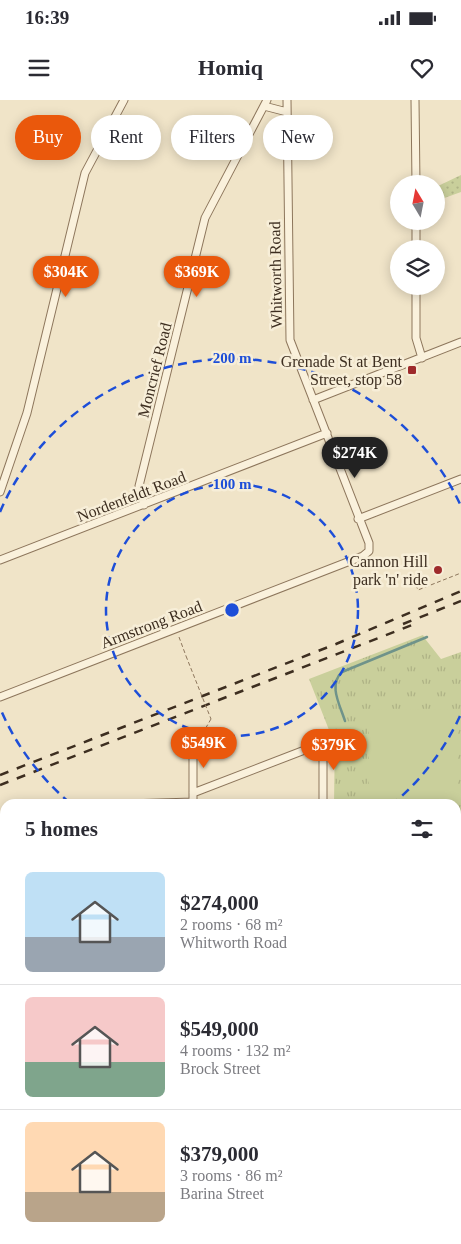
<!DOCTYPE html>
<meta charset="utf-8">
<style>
:root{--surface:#fff;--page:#f2f2f3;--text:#2b2b33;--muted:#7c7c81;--line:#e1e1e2;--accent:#ea580c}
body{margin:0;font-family:Georgia,serif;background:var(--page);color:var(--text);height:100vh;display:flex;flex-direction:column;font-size:19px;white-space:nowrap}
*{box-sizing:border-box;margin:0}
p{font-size:16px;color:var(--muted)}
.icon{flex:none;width:28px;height:28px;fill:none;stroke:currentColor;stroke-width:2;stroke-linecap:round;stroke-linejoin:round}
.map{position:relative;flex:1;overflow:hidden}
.details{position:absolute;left:0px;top:699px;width:461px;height:446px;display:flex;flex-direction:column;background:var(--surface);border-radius:15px 15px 0 0;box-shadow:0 2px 12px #0003}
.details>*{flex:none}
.banner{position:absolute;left:15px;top:15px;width:431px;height:45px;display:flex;gap:10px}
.needle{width:32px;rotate:350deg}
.controls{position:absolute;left:390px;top:75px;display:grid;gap:10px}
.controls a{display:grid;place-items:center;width:55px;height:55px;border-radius:50%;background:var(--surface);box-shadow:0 2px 12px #0003;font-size:25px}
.price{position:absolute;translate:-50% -42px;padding:0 11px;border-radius:18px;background:var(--accent);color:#fff;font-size:16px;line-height:32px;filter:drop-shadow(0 1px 2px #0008)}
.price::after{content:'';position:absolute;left:50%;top:30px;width:15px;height:11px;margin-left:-8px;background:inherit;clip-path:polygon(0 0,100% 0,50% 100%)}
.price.selected{background:#222;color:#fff}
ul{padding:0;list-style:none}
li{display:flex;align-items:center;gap:15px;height:125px;padding:0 25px}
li+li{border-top:1px solid var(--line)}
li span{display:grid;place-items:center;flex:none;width:140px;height:100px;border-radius:8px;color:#555}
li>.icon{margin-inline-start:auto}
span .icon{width:60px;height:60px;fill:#fffc;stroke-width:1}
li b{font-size:21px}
h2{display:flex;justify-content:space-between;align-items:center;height:60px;padding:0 25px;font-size:21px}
.tag{padding:0 18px;border-radius:22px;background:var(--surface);box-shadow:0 2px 12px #0003;font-size:18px;line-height:45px}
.tag.selected{background:var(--accent);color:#fff}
.status{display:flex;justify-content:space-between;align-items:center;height:35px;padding:0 25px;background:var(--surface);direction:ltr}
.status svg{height:14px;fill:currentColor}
header{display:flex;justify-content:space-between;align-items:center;height:65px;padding:0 25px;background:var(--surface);font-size:22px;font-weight:800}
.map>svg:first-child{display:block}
</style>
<div class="status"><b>16:39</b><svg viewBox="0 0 49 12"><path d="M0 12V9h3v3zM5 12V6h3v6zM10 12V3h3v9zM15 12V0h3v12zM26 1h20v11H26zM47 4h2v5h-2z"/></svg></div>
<header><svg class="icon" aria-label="menu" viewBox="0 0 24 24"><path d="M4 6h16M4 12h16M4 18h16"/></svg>Homiq<svg class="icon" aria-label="heart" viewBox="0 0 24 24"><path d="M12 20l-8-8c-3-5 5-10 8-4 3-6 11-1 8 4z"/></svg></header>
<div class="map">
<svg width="461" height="1144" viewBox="0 0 461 1144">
<defs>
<pattern id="grass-dots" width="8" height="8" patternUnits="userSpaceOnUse" patternTransform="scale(1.25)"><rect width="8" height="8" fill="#c9cf9b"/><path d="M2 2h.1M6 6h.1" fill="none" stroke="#aeb285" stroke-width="1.8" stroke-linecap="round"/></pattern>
<pattern id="park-tufts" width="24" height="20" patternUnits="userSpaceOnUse" patternTransform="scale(1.25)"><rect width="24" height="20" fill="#c9cf9b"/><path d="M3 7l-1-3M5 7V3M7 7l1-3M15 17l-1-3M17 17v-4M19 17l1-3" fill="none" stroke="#aeb285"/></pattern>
</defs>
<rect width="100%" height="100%" fill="#f0e4c8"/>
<!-- grass -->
<path fill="url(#grass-dots)" d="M461 75V92L436 101V87Z"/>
<!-- park -->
<path fill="url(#park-tufts)" d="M423 535 426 540 441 559 461 552V810H456V704H334L335 633 329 630 309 579Z"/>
<!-- pitch -->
<path fill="#c9cf9b" d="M457 609V753H456V704H369V610Z"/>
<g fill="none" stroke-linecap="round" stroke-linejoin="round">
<!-- stream -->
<path stroke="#6f938a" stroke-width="2.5" d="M345 621C340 605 328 585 342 572L427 537"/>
<defs>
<path id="lane" d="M460 820 461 800"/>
<path id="street" d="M415 0 416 84
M264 6 287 12
M416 121V149
M416 186V238L422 258
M313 300 461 242
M0 392 27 313 85 73 124 0
M144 405 139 386 205 118 267 0
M358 419 461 379
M0 460 327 333
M0 597 363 456 369 451V443L290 240 287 0
M193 634V704
M317 645 323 659V704
M193 693 328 641
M127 704 193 702
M0 733H5
M460 833 461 959
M456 967H461
M456 1093H461
M0 1117H5
M196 1140V1144"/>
<path id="primary" d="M456 823H461
M0 825H5
M456 836H461
M0 839H5"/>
</defs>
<!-- lane casing -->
<use href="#lane" stroke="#8d765c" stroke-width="5.5"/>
<!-- street casing -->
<use href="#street" stroke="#8d765c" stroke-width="9"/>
<!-- primary casing -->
<use href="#primary" stroke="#5b4430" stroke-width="14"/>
<!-- path -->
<path stroke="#8d765c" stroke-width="1" stroke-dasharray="4 2.5" stroke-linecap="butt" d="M413 479 418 490 461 473
M179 537 186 556
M201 632 204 631 211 619
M407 1144V1140"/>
<!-- lane -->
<use href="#lane" stroke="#faf1dc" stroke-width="3"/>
<!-- street -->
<use href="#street" stroke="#faf1dc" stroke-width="7"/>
<!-- primary -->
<use href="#primary" stroke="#f3d9a0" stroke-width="11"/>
<!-- rail -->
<path stroke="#3d2e20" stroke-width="2.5" stroke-dasharray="9 9" stroke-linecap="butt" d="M403 524 461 501
M0 675 336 544 461 491
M0 685 412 525"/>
<!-- path-bridge -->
<path stroke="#8d765c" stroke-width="1" stroke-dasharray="4 2.5" stroke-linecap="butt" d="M186 556 211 619"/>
</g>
<!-- distance rings -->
<g fill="none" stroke="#1d4ed8" stroke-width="2.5" stroke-dasharray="9 6">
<circle cx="232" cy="510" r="126"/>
<path d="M460 616A252 252 0 0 1 394 703M70 703A252 252 0 0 1 0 608M0 412A252 252 0 0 1 460 404"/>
</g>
<!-- markers -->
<g fill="#9e2a2b" stroke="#f7eed8" stroke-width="2">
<rect x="407" y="265" width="10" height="10" rx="2.5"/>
<circle cx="438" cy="470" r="5"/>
</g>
<g text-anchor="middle" stroke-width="5" stroke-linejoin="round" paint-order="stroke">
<!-- street labels -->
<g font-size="16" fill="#3d2e20" stroke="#f7eed8">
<text transform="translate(275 175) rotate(-91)" y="6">Whitworth Road</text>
<text transform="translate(154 270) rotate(-76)" y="6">Moncrief Road</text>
<text transform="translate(131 396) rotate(-21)" y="6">Nordenfeldt Road</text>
<text transform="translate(151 524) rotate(-21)" y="6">Armstrong Road</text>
</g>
<!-- poi labels -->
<g font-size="16" fill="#3d2e20" stroke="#f7eed8" text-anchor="end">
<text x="402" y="267">Grenade St at Bent<tspan x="402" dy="18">Street, stop 58</tspan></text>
<text x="428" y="467">Cannon Hill<tspan x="428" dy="18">park 'n' ride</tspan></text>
</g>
</g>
<circle cx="232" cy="510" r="8" fill="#1d4ed8" stroke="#f7eed8" stroke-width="2.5"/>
<g font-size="15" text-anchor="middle" font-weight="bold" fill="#1d4ed8" stroke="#f7eed8" stroke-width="5" stroke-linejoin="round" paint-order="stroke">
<text x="232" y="263">200 m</text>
<text x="232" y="389">100 m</text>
</g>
</svg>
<div class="controls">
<a><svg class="needle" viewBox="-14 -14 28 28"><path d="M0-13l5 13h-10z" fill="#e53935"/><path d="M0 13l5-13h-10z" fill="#7c7c81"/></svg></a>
<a><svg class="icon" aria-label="layers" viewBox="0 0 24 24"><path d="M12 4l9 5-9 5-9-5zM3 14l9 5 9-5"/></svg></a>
</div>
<b class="price" style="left:66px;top:198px">$304K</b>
<b class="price" style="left:197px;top:198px">$369K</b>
<b class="price selected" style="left:355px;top:379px">$274K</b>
<b class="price" style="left:204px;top:669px">$549K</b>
<b class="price" style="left:334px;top:671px">$379K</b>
<div class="banner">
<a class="tag selected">Buy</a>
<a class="tag">Rent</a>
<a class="tag">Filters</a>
<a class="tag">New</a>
</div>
<section class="details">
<h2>5 homes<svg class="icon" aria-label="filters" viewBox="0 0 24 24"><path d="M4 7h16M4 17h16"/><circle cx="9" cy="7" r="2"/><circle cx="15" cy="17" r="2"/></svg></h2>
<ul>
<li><span style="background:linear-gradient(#bfe0f5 65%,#9aa5b1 0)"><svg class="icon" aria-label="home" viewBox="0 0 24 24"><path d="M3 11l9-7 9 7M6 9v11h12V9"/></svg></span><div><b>$274,000</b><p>2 rooms · 68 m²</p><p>Whitworth Road</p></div></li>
<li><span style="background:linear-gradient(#f6c9c9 65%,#7fa58c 0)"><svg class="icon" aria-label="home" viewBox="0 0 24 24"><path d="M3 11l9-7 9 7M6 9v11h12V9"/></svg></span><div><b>$549,000</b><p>4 rooms · 132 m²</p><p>Brock Street</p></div></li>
<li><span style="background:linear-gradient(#ffd9b3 70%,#b9a48a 0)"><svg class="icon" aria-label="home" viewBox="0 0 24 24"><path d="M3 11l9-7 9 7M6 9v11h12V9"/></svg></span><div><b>$379,000</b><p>3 rooms · 86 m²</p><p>Barina Street</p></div></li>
</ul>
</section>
</div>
